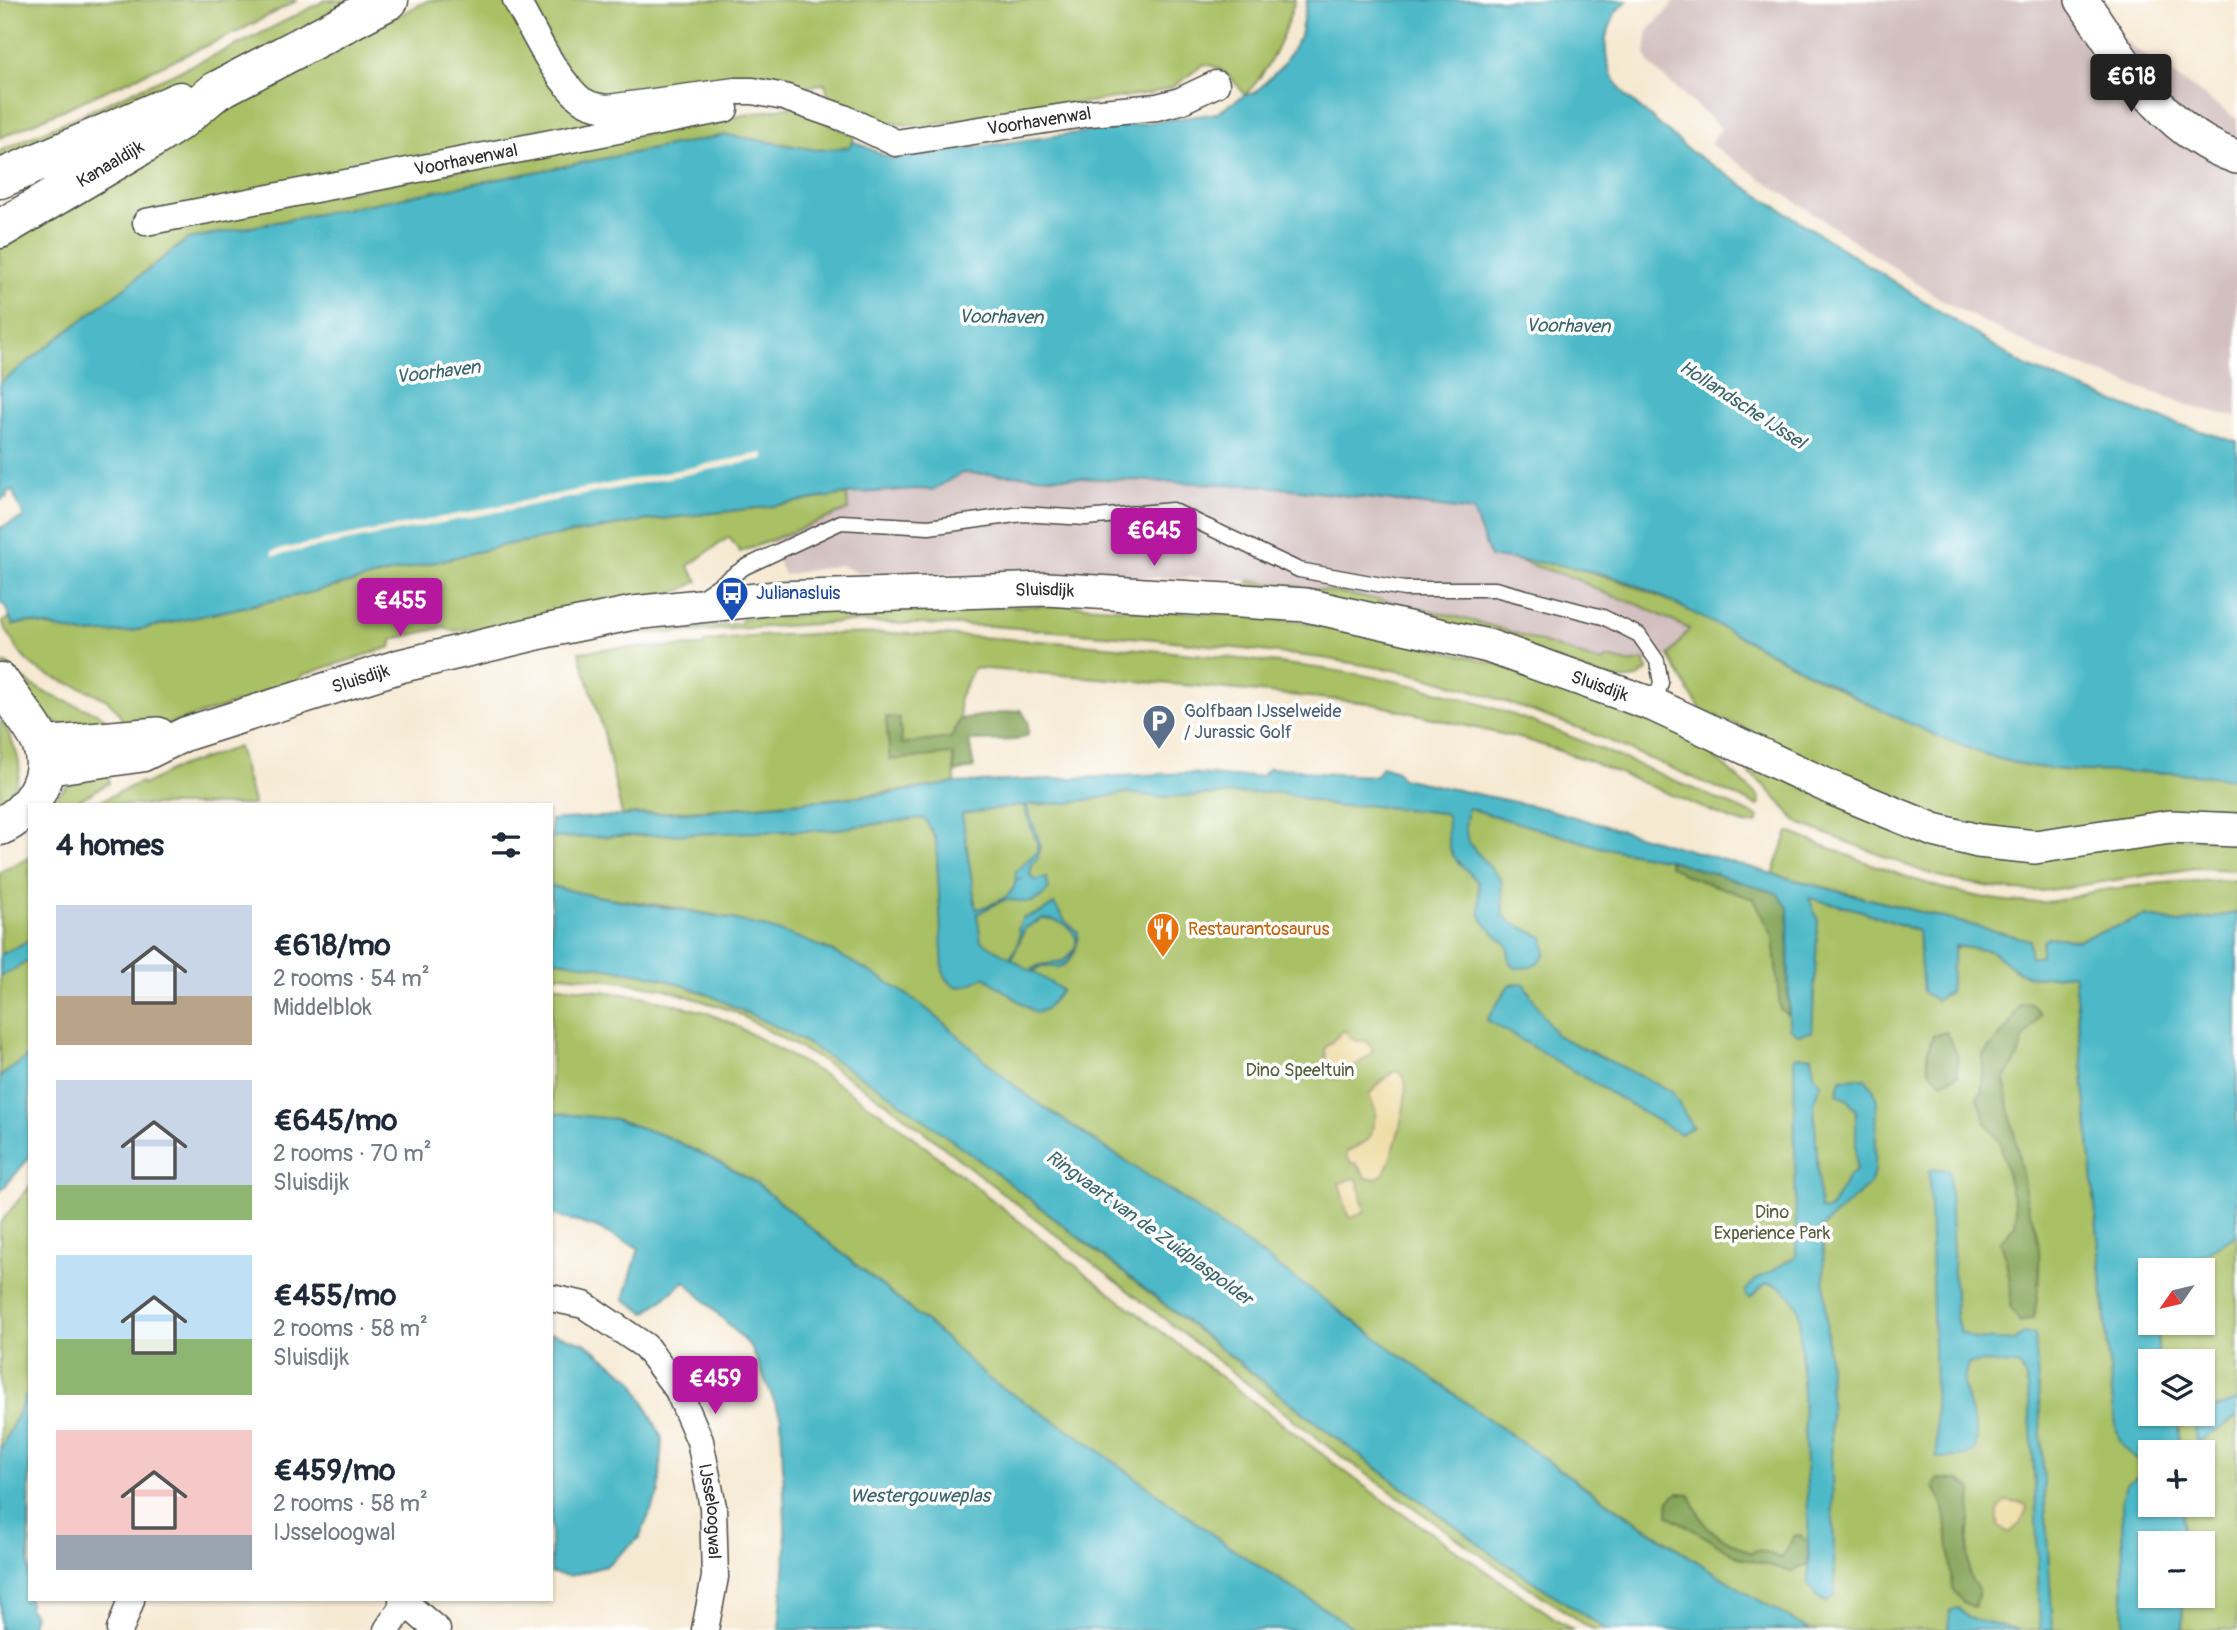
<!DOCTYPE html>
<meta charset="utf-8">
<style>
:root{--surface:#fff;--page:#f6f6f7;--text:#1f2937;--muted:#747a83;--accent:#b5179e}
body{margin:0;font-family:Pangolin,sans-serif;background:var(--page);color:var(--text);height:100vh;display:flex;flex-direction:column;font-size:26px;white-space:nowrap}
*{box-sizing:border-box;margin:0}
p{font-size:23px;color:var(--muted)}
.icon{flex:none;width:38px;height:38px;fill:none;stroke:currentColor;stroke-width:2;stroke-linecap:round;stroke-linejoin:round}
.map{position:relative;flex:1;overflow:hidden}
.sheet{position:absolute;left:28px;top:803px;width:525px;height:798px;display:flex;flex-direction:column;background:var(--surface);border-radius:0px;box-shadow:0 2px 5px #0004}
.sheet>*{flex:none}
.needle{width:46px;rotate:236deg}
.controls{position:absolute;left:2138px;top:1258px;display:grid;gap:14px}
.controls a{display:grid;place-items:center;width:77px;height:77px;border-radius:0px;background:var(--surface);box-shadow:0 2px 5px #0004;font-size:35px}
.price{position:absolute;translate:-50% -60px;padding:0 16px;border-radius:7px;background:var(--accent);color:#fff;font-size:23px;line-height:46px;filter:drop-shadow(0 2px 4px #0008)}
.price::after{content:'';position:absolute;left:50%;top:42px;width:21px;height:16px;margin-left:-10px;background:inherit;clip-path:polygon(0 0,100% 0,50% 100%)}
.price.active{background:#222;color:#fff}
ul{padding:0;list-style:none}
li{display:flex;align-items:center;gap:21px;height:175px;padding:0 28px}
li span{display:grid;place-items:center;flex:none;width:196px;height:140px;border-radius:0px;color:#555}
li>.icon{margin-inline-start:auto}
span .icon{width:84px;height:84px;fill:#fffc;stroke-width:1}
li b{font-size:30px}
h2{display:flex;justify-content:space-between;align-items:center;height:84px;padding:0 28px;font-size:30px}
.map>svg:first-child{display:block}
</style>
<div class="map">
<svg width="2237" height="1630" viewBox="0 0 2237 1630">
<rect width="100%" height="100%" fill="#fff"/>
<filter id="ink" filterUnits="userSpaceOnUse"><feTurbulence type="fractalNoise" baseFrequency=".0143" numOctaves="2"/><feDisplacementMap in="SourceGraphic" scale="14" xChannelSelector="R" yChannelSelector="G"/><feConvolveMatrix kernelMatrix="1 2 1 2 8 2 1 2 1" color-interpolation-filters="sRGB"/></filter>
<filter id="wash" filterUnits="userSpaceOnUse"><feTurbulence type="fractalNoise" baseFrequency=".00686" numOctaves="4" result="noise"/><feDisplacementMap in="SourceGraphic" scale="28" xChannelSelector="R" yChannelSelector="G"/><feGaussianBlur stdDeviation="1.57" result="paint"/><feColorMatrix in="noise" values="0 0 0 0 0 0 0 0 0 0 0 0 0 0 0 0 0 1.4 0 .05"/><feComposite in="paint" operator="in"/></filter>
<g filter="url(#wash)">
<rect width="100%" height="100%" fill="#f5e9d2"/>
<!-- industrial -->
<path fill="#d2bfbf" d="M1676 0H2081L2097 22 2237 119V417L2193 407 2045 353 1945 302 1710 144 1721 128 1650 65 1645 54 1648 31Z
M962 473 1267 486 1473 511 1536 561 1597 574 1689 629 1669 656 1623 670 1472 620 1358 596 1269 583 1217 578 858 573 840 565 784 575 770 540 848 510 847 494 916 489 932 490Z"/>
<!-- green -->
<path fill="#a9c065" stroke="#6a7648" stroke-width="2" d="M0 0H298L239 31 0 138Z
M326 0H364L193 86 0 165V151L246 41Z
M429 0H506L583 111 747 98 142 231 792 106 855 136 849 147 818 150 726 135 188 239 0 383V246L298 67Z
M527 0H1295C1284 35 1271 69 1245 95 1235 81 1222 66 1204 64L1173 87 1151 93 923 126 889 123 823 101 829 99 825 83 795 90 600 97 574 81Z
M847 494 848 510 740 552 729 537 688 566 698 581 682 590 522 625 451 631 445 627 393 639 391 647 302 675 300 684 172 723 124 730C120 687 64 689 34 667 19 656 11 638 2 622L10 618 13 625 29 622 84 634 127 632 308 593 505 545 643 521 766 507Z
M1516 560C1609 564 1688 609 1768 652 1838 689 1909 727 1984 754 2047 777 2113 770 2179 773 2198 774 2218 777 2237 779V820L2007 835 1924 816 1746 729 1702 710 1693 698 1669 656 1689 629 1639 605 1607 594 1576 579Z
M1216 581 1236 583V587L1248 588 1249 581C1323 589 1397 601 1469 620 1514 631 1557 648 1601 662L1608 658 1629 663 1644 660 1648 670 1638 678 1618 680 1217 587Z
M1066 605 1231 615 1304 622 1391 638 1500 664 1687 733 1758 796 1760 803 1758 806 1584 730 1469 689 1410 673 1322 658 1155 639 991 626 847 622 671 633 602 634 687 625 689 629 741 623 743 618 794 616 826 611Z
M892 633C1000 637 1107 645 1214 656 1286 664 1359 671 1429 689 1543 718 1651 772 1759 817L1758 822C1750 827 1741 823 1732 820L1592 762 1527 740 1368 703 1208 687 974 668 959 697 960 719 952 738 955 783C845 800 733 809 622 815L603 729 579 652 613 648 703 646 705 642C767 633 830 634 892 633Z
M7 663C29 691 67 701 99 714L105 718 106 725C97 726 87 730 78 729 43 727 23 689 3 664Z
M3 721C16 753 34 775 0 802V722Z
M238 747 254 805H92L141 782 143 785 176 768Z
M1731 755 1892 827 2237 840V870L2196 868 2042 891 2009 890 1946 879 1919 870 1798 823 1767 788 1735 761Z
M109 769V783L70 805H50C68 780 81 777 109 769Z
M1281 792 1337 807 1364 805 1444 813 1468 808 1600 847 1670 860 1859 910 1918 931 1955 946 1991 951 2018 972 2033 977 2074 974 2113 1404C2117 1428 2117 1448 2139 1460V1476L2122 1501 2124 1630H1810L1746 1594 1528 1448 1196 1208 1031 1098 863 969 826 948 730 918 672 907 583 894 551 886V838L829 830 1026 805 1070 803 1127 793 1159 797Z
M1788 832C1866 861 1962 907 2046 902 2065 901 2084 893 2103 890 2148 884 2192 879 2237 881V913L2179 923 2146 916 2078 940 2048 937 2043 941 2040 958 2029 956 2030 940 1773 874Z
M30 857V940L0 955V872Z
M551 959C586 963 624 967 658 977 790 1017 904 1101 1012 1185 1063 1226 1115 1266 1167 1307 1310 1419 1454 1531 1607 1630H1593L1482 1556 1330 1448 887 1103 826 1063 733 1011 665 989 610 980 551 974Z
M30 960V1055L0 1077V977Z
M551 985 641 996 705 1012 731 1023 823 1074 894 1122 1100 1285 1372 1492 1572 1630H1357L1231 1548 1083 1439 987 1378 937 1331 756 1183 719 1162 665 1136 615 1119 551 1113Z
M30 1186V1388L0 1451V1223Z
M2237 1235V1401L2216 1408 2201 1441 2237 1417V1630H2182L2183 1596H2203V1544L2183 1543 2182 1505H2203V1452H2168L2179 1443 2178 1414H2203V1362L2158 1361 2157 1323H2203V1270H2166L2207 1252Z"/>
<!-- forest -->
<path fill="#86a65a" stroke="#586842" stroke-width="2" d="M1021 710 1028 721V735L1016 740 969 741 974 768 955 772 953 754 890 760 886 717 899 718 902 744 951 738 960 719Z
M1669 860 1777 893 1788 907V1015L1780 1009 1773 936 1754 899 1687 876 1669 865Z
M2030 1003 2041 1014 2024 1038 2018 1057 2004 1080 2029 1212C2045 1239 2039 1288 2034 1318L2020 1322 2010 1306 2011 1289 2005 1254 2000 1242 2015 1225 2016 1212 2000 1142 1987 1124 1977 1098 1982 1091 1983 1055 2007 1028 2020 1004Z
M1946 1032 1957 1054 1958 1075 1942 1082 1928 1069V1050L1933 1036Z
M1938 1479 1958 1480 1972 1489C1971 1516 1966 1545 1969 1572 1971 1589 1985 1583 1974 1607L1963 1602 1952 1588 1948 1534 1942 1503 1934 1487Z
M1678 1493 1689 1494C1694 1502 1696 1510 1701 1518 1711 1535 1734 1544 1751 1553 1760 1545 1771 1557 1782 1558L1794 1536 1800 1535 1808 1542V1565L1791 1571 1741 1558 1668 1515 1669 1500Z"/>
<!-- sand -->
<path fill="#eeda9e" stroke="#8c8264" stroke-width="2" d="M1344 1030C1352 1038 1354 1044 1366 1040L1372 1048 1371 1054 1337 1079 1331 1078 1327 1073 1325 1048Z
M1395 1071C1400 1073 1402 1073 1404 1078 1411 1092 1393 1163 1382 1175 1377 1179 1373 1178 1366 1178L1356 1163 1352 1164 1347 1158 1346 1152 1367 1141 1371 1135 1376 1112 1369 1095 1379 1083Z
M1355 1178 1358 1181 1365 1212 1351 1218 1348 1216 1339 1183Z
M2006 1501 2025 1504 2027 1508 2021 1523 2009 1533 1999 1526C1997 1516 1996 1508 2006 1501Z"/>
<!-- water -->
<path fill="#4db9c8" stroke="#3c727a" stroke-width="2" fill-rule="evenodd" d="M1307 0H1628L1615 13 1605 40 1607 60 1612 76 1626 96 1690 151 2025 366 2143 413 2237 442V779C2218 777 2198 774 2179 773 2113 770 2048 777 1984 754 1891 721 1805 669 1717 625 1688 611 1660 594 1631 583 1586 566 1537 562 1490 557L1473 511 1267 486 962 473 932 490 916 489 847 494 766 507 643 521 505 545 308 593 127 632 84 634 29 622 13 625 5 606 0 603V528L24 517 12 490 6 493 7 497 0 500V383L188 239 726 135 818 150 849 147 853 141 892 159 1217 113 1245 95 1255 93 1283 65 1300 36Z
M1382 766 1397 771 1401 778 1543 808 1787 878 2030 940V956L2040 957 2043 941 2048 937 2078 940 2146 916 2179 923 2237 913V1235C2211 1250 2181 1270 2151 1270V1323H2157L2158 1361 2151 1362V1414H2178L2179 1443 2168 1452H2151V1505H2182L2183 1543 2151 1544V1596H2183L2182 1630H2124L2122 1501 2126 1484 2139 1475V1461C2115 1446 2117 1430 2113 1404L2074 974 2033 977 2018 972 1991 951 1955 946 1949 992 1936 1000 1923 992 1918 931 1859 910 1809 898 1818 921 1812 1032 1798 1034 1789 1028 1788 908 1777 893 1670 860 1600 847 1468 808 1465 826 1468 842 1501 880 1503 915 1512 923 1543 937 1546 952C1539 965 1529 968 1515 968L1510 961 1507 945 1485 924 1480 914 1478 882C1452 855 1446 857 1448 817L1444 813 1364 805 1337 807 1281 792 1158 797 1127 793 1070 803 1026 805C1031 823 1050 850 1032 865L1030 874 1033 879 1038 880 1046 877 1049 889C1028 914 1019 895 1002 901 993 905 985 910 977 914L981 941 1010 958C1016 949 1022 939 1018 928L1023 918 1042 912 1054 904 1065 921 1078 932C1078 945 1074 963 1059 967 1053 968 1046 965 1041 966L1033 972 1062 990 1046 1009 1036 1013 984 977C966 987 953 995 943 971L936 840 927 822 922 818 829 830 551 838V820L715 810 887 794 955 783 1189 773 1231 777 1261 776 1269 768 1298 769 1317 773 1376 776ZM1023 805 1037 843V852L1016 871C1015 875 1016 879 1015 883 1013 898 989 906 976 909L962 814ZM1042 919C1062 918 1089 936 1069 956 1057 969 1044 958 1030 971L1012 959 1025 928Z
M551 886C642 910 739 909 826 949 855 962 903 990 928 1010 965 1039 997 1075 1036 1102 1089 1138 1144 1172 1197 1209 1400 1350 1594 1507 1810 1630H1607L1502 1561 1335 1437 990 1168 883 1090 787 1032 703 992 654 976 551 959Z
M30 940V960L0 977V955Z
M1523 983 1556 1035 1671 1091 1693 1127 1680 1134 1487 1020 1509 985Z
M30 1055V1157L0 1192V1077Z
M1802 1056H1812L1814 1074 1821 1083 1814 1105 1820 1209 1826 1211 1830 1209 1848 1177 1856 1171V1109L1848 1100 1837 1094 1841 1079 1865 1078 1873 1088 1877 1101 1875 1170 1870 1184 1822 1227 1830 1393 1835 1596 1826 1602 1817 1597 1809 1585 1808 1513 1799 1309C1790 1295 1783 1283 1765 1284L1750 1298 1746 1296 1745 1291 1756 1280 1796 1256 1794 1057Z
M551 1113 615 1119 665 1136 719 1162 756 1183 937 1331 987 1378 1083 1439 1231 1548 1357 1630H779L786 1548 781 1417 751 1347 685 1281 646 1313 624 1299 639 1248 597 1228 551 1214Z
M1949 1169 1956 1317 1960 1332 1975 1339 2015 1341 2024 1333 2035 1334 2053 1630H2040L2035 1486 2028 1388 2025 1376 2020 1366 1984 1362 1968 1364 1963 1385 1977 1436 1975 1451 1962 1457 1937 1458 1929 1170Z
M551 1333 585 1343 633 1380 662 1438 659 1492 639 1538 606 1566 569 1576 551 1573Z
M30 1388 29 1609 34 1614 30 1630H0V1451Z
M2237 1401V1417L2201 1441 2196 1440C2187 1417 2221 1406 2237 1401Z
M1958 1608 1969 1618 2021 1630H1948L1950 1610Z"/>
<!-- pier -->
<path fill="#f5e9d2" d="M763 453 764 459 437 524 273 556 272 551Z"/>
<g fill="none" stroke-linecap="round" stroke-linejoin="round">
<!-- ferry -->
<path stroke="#39646a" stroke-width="2" stroke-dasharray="9 7" stroke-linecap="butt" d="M1015 881 1030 876"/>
</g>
</g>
<g filter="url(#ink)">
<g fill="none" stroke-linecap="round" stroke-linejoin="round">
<defs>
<path id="service" d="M701 597 745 567 841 522 929 527 1022 514 1086 518 1172 510 1299 570 1404 589H1495L1603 617 1639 635 1657 661 1661 683 1654 705"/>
<g id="minor">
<path id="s1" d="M516 0C533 30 549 67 574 93 582 103 595 107 608 108L735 91H753L784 97 844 118 896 143 1090 113 1157 107 1180 101 1216 84"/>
<path id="s2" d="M146 222 725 109"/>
<path id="s3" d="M551 1298 584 1305 645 1346 678 1390 700 1441 713 1507 715 1577 705 1630"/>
<path d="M402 1600 437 1630"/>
<path d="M120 1630 131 1600"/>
<path d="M387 1630 405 1603"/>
</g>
<g id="tertiary">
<path d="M2082 0C2122 59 2164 134 2237 157"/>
<path d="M42 744 158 734"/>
<path id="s4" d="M44 769 142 755 185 734 400 666 550 630 633 613 776 598 1047 589 1306 605 1488 646 1654 705 1834 789 1934 830 1978 841 2035 847 2170 827 2237 830"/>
</g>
<path id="secondary" d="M0 682C11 700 36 727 42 746 53 778 29 814 0 826"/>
<g id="primary">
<path d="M0 179 180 101"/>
<path id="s5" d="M0 229 147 142 181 120 216 91 389 0"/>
</g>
</defs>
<!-- service casing -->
<use href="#service" stroke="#494844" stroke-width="17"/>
<!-- minor casing -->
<use href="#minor" stroke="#494844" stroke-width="29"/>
<!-- tertiary casing -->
<use href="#tertiary" stroke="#494844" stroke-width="36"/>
<!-- secondary casing -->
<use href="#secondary" stroke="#494844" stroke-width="41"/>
<!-- primary casing -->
<use href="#primary" stroke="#494844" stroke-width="41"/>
<!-- service -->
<use href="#service" stroke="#fff" stroke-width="14"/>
<!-- minor -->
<use href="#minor" stroke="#fff" stroke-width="26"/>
<!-- tertiary -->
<use href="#tertiary" stroke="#fff" stroke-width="33"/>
<!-- secondary -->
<use href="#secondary" stroke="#fff" stroke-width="38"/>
<!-- primary -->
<use href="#primary" stroke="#fff" stroke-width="38"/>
</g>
</g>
<!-- icons -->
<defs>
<symbol id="bus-pin" viewBox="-11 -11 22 30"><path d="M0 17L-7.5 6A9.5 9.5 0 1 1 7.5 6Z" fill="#1a4fb4" stroke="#fff"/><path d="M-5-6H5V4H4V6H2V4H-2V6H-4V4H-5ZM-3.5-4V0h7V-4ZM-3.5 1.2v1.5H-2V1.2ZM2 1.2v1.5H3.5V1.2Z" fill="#fff"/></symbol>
<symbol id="parking-pin" viewBox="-11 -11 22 30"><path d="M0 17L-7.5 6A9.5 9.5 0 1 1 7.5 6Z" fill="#5c6f8a" stroke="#fff"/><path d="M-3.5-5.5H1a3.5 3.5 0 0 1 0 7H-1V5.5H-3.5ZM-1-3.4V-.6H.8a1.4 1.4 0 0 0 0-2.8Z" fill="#fff"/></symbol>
<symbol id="restaurant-pin" viewBox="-11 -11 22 30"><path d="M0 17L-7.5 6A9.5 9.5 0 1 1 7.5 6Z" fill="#e8710a" stroke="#fff"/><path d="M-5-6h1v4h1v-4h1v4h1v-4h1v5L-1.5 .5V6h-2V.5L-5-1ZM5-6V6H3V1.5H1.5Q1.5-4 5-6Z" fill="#fff"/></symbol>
</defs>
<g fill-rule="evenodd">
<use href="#bus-pin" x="713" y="574" width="38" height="52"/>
<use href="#parking-pin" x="1140" y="702" width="38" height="52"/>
<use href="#restaurant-pin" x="1144" y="910" width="38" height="52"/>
</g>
<g text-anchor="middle" stroke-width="7" stroke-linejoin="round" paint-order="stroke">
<!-- street labels -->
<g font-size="18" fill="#2b2b2b" stroke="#fff">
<text dy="6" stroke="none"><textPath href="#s1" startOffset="592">Voorhavenwal</textPath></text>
<text dy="6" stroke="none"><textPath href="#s2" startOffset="326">Voorhavenwal</textPath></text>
<text dy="6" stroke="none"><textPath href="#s5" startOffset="128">Kanaaldijk</textPath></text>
<text dy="6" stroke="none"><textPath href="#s4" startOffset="1024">Sluisdijk</textPath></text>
<text dy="6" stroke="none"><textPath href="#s4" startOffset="331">Sluisdijk</textPath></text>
<text dy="6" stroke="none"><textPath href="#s4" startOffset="1591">Sluisdijk</textPath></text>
<text dy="6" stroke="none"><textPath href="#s3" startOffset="289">IJsseloogwal</textPath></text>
</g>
<!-- transit labels -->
<g font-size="18" fill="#164399" stroke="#fff" text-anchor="start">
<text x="756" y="599">Julianasluis</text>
</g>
<!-- service labels -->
<g font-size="18" fill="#4e5e75" stroke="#fff" text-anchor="start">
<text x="1184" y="717">Golfbaan IJsselweide<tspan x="1184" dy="21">/ Jurassic Golf</tspan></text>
</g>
<!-- food labels -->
<g font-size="18" fill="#c56008" stroke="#fff" text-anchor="start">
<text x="1188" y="935">Restaurantosaurus</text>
</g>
<!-- park labels -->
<g font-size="18" fill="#575f3f" stroke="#fff">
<text x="1300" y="1076">Dino Speeltuin</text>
<text x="1772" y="1218">Dino<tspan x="1772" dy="21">Experience Park</tspan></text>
</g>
<!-- water labels -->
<g font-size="19" font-style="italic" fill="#39646a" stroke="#fff">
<text transform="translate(1001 316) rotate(1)" y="7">Voorhaven</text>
<text transform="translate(1568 325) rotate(1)" y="7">Voorhaven</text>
<text transform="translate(438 371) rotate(-7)" y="7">Voorhaven</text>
<text transform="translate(1743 404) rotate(33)" y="7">Hollandsche IJssel</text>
<text transform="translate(1150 1227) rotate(36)" y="7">Ringvaart van de Zuidplaspolder</text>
<text x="920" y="1502">Westergouweplas</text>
</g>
</g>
</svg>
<div class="controls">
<a><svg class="needle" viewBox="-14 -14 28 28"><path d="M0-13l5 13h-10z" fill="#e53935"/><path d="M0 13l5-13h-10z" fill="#747a83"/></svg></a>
<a><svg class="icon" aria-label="layers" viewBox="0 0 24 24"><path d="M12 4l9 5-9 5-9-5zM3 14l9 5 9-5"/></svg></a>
<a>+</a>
<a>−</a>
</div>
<b class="price active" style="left:2131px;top:114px">€618</b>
<b class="price" style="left:1154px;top:568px">€645</b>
<b class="price" style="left:400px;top:638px">€455</b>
<b class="price" style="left:715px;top:1416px">€459</b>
<section class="sheet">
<h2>4 homes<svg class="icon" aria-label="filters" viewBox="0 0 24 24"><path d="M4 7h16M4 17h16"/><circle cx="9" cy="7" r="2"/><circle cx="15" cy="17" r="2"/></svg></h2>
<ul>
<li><span style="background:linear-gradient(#c9d6e8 65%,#b9a48a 0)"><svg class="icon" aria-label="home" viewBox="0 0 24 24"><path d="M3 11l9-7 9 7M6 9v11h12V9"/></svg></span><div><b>€618/mo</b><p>2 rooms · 54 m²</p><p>Middelblok</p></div></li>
<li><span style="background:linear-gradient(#c9d6e8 75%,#8fb573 0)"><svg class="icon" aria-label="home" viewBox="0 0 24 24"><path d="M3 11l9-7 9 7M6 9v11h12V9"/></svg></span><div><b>€645/mo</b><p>2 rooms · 70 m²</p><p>Sluisdijk</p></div></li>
<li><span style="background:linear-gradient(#bfe0f5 60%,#8fb573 0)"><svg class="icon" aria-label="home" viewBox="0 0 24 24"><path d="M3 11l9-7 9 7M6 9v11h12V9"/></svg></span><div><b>€455/mo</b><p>2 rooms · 58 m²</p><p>Sluisdijk</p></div></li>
<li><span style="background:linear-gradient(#f6c9c9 75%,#9aa5b1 0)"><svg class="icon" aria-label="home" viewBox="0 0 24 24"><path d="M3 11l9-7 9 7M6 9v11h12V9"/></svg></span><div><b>€459/mo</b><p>2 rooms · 58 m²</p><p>IJsseloogwal</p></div></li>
</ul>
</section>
</div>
